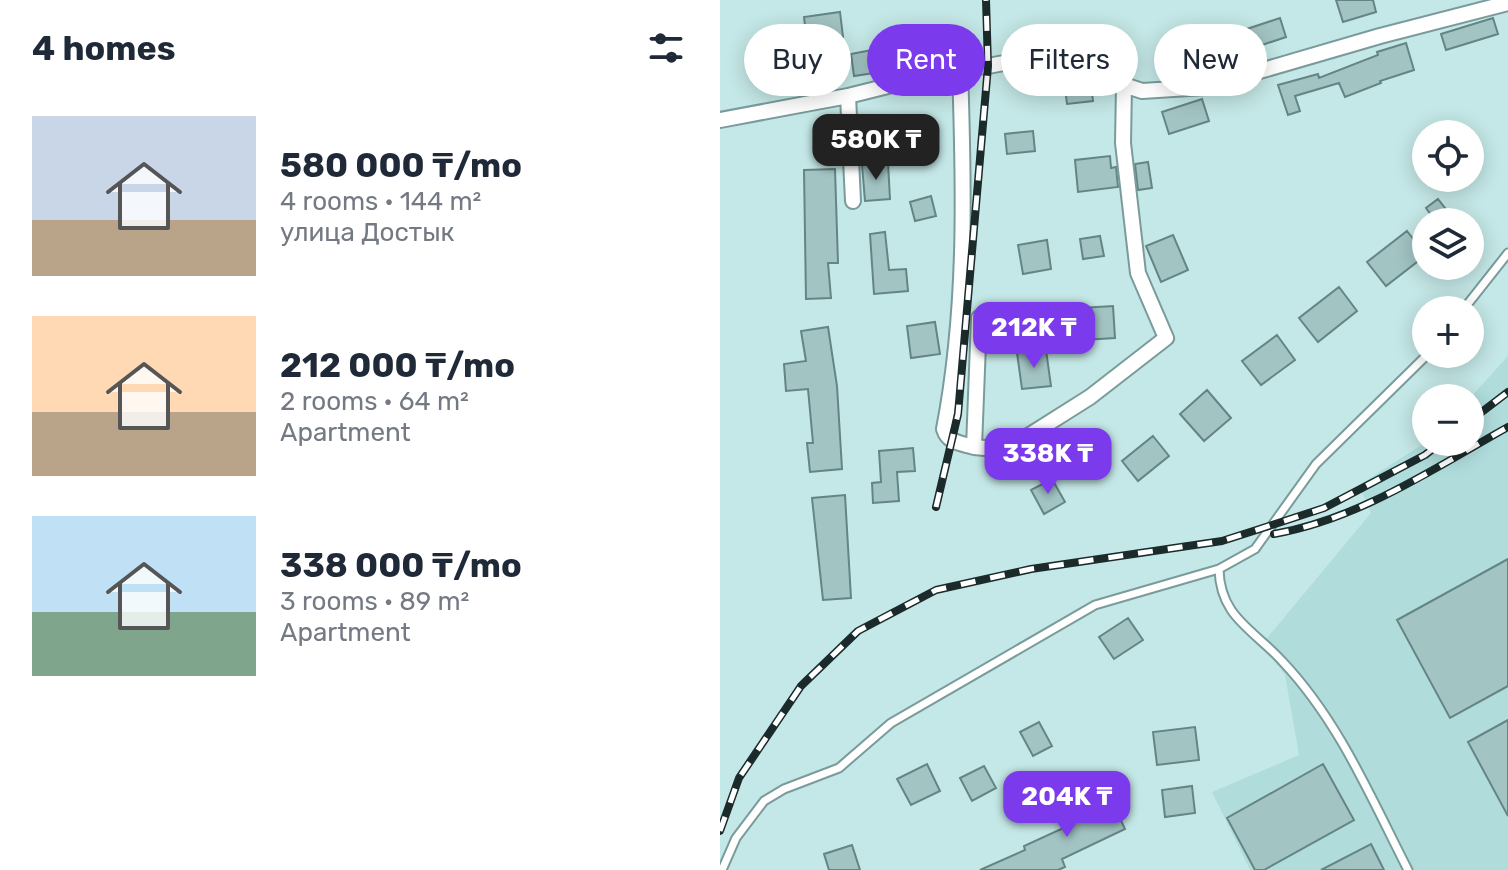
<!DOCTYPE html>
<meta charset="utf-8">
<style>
:root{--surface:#fff;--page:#f2f2f3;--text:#1f2937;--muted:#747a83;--accent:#7c3aed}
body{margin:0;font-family:Rubik,sans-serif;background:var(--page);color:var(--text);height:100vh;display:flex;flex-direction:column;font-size:30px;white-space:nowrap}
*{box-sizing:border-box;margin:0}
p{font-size:26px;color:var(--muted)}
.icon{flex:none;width:44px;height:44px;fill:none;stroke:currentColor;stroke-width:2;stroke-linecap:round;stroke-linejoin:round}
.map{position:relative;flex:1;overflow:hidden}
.drawer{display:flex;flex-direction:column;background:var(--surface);width:720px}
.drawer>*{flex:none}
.hud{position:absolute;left:24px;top:24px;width:644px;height:72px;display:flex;gap:16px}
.controls{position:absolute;left:692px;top:120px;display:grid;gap:16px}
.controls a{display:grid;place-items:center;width:72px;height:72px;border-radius:50%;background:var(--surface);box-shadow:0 4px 20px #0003;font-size:40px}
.price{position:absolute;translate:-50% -68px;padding:0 18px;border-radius:16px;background:var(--accent);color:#fff;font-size:26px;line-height:52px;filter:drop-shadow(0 2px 4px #0008)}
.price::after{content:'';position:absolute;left:50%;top:48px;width:24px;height:18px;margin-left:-12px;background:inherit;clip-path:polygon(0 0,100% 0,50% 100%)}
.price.on{background:#222;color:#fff}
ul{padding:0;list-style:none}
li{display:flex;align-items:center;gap:24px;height:200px;padding:0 32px}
li span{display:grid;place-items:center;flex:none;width:224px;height:160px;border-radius:0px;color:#555}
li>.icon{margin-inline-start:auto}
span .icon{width:96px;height:96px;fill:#fffc;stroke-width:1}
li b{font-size:34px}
h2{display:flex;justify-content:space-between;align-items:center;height:96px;padding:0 32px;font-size:34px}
.tag{padding:0 28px;border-radius:36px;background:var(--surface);box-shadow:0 4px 20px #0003;font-size:28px;line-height:72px}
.tag.on{background:var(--accent);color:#fff}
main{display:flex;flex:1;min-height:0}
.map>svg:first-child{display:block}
</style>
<main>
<section class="drawer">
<h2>4 homes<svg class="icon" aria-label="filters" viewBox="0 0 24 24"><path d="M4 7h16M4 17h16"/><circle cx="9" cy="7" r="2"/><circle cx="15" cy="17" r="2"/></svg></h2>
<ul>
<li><span style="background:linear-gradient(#c9d6e8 65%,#b9a48a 0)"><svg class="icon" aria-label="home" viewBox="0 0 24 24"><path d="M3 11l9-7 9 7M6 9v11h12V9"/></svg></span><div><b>580 000 ₸/mo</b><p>4 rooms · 144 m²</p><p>улица Достык</p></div></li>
<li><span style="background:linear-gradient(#ffd9b3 60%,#b9a48a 0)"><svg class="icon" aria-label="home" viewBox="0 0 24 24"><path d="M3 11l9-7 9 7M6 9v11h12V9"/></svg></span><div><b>212 000 ₸/mo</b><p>2 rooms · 64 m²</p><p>Apartment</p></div></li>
<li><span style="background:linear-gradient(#bfe0f5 60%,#7fa58c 0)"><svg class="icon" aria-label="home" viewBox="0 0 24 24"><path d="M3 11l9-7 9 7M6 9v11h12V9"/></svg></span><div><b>338 000 ₸/mo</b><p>3 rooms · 89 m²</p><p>Apartment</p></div></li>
</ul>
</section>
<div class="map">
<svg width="788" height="870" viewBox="0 0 788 870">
<rect width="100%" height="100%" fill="#c4e8e7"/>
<!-- built -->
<path fill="#b0dddc" d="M788 356V870H530L492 792 579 755 565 675 542 644 651 513 639 485 706 442H750V398Z"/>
<!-- building -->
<path fill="#a2c4c3" stroke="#658585" stroke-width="2" d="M616 0H653L656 12 623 22Z
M120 12 123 37 87 42 84 17Z
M560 18 566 37 533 48 527 29Z
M773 18 778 34 726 50 721 34Z
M472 43 477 62 443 72 438 53Z
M686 43 694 70 660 81 661 83 625 97 619 83 575 96 580 111 568 115 558 85 598 74 599 78 658 55 657 52Z
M157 49 161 72 134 76 131 54Z
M369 69 373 101 347 104 343 72Z
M482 99 489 121 449 134 442 112Z
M313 131 315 151 287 154 285 134Z
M390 156 391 168 396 167 398 187 358 192 355 160Z
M428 162 432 188 418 190 415 164Z
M168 163 170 199 145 201 142 165Z
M115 169 118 263H108L111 298 86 299 84 170Z
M211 196 216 216 195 221 190 202Z
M718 199 736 222H716L706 208Z
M687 231 706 255 666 286 647 262Z
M165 232 169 270 186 269 188 291 154 294 150 234Z
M453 235 468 270 441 282 426 246Z
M380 236 384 256 363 259 360 239Z
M327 240 331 269 303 274 298 245Z
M619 287 637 311 598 342 579 318Z
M393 306 395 338 363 340 361 308Z
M215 322 220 354 191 358 187 326Z
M108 327 117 386 122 469 90 472 87 443H93L88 389 66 391 64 364 86 361 81 331Z
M557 335 575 360 541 385 522 361Z
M326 350 331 386 302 389 297 353Z
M487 390 511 418 484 441 460 414Z
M433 436 449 456 418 481 402 461Z
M193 448 195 471 177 472 179 501 153 503 152 483 161 482 159 451Z
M332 479 345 502 324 514 311 490Z
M125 495 131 598 103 600 92 498Z
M788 559V686L730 718 677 620Z
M408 618 423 640 394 659 379 637Z
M788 720V816L748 742Z
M319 722 332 746 313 756 300 732Z
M475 727 479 760 437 765 433 732Z
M207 764 220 791 191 805 177 779Z
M603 764 634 820 544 870H535L507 818Z
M264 766 276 788 252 801 240 778Z
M472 786 475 813 445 817 442 790Z
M389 795 405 829 342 859 345 867 338 870H260L305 850 304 846 350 825 345 816Z
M651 844 664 870H601Z
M132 845 140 870H109L104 854Z"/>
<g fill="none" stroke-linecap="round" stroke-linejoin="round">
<defs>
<path id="lane" d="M743 310 788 253
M499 569C500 617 533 629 562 661 619 721 651 798 688 870
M2 870 16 838 44 801 64 789 119 768 171 723 375 605 499 569 535 549 596 464 708 354"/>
<path id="street" d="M240 68C244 189 247 310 224 429 228 443 241 443 254 447
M128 96 133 201
M0 120 128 96 240 68 268 66 376 46 404 85 422 91 485 87 660 36 788 3
M259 318 254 447 286 450 370 397 446 338 418 273 403 143 404 85"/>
</defs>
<!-- lane casing -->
<use href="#lane" stroke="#7a9b9a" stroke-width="11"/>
<!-- street casing -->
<use href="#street" stroke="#7a9b9a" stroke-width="18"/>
<!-- lane -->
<use href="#lane" stroke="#fff" stroke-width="7"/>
<!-- street -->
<use href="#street" stroke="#fff" stroke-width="14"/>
<defs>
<path id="rail" d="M750 421 788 392
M216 507 238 414 268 66 266 0
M554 534C639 519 713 469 788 427
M0 831 19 778 81 686 138 631 216 590 311 569 502 541 552 525 604 508 705 455 722 442"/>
</defs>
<!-- rail casing -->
<use href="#rail" stroke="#1b2a2a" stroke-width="8"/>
<!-- rail -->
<use href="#rail" stroke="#fff" stroke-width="5" stroke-dasharray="15" stroke-linecap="butt"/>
</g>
</svg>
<div class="controls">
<a><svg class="icon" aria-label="locate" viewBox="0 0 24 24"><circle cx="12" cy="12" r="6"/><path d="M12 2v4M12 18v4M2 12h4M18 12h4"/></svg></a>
<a><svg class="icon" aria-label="layers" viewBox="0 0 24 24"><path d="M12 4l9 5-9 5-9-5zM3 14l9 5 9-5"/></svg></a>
<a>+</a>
<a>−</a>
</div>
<b class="price on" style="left:156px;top:182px">580K ₸</b>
<b class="price" style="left:314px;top:370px">212K ₸</b>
<b class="price" style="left:328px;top:496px">338K ₸</b>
<b class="price" style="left:347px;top:839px">204K ₸</b>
<div class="hud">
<a class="tag">Buy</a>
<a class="tag on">Rent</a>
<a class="tag">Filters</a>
<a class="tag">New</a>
</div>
</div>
</main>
